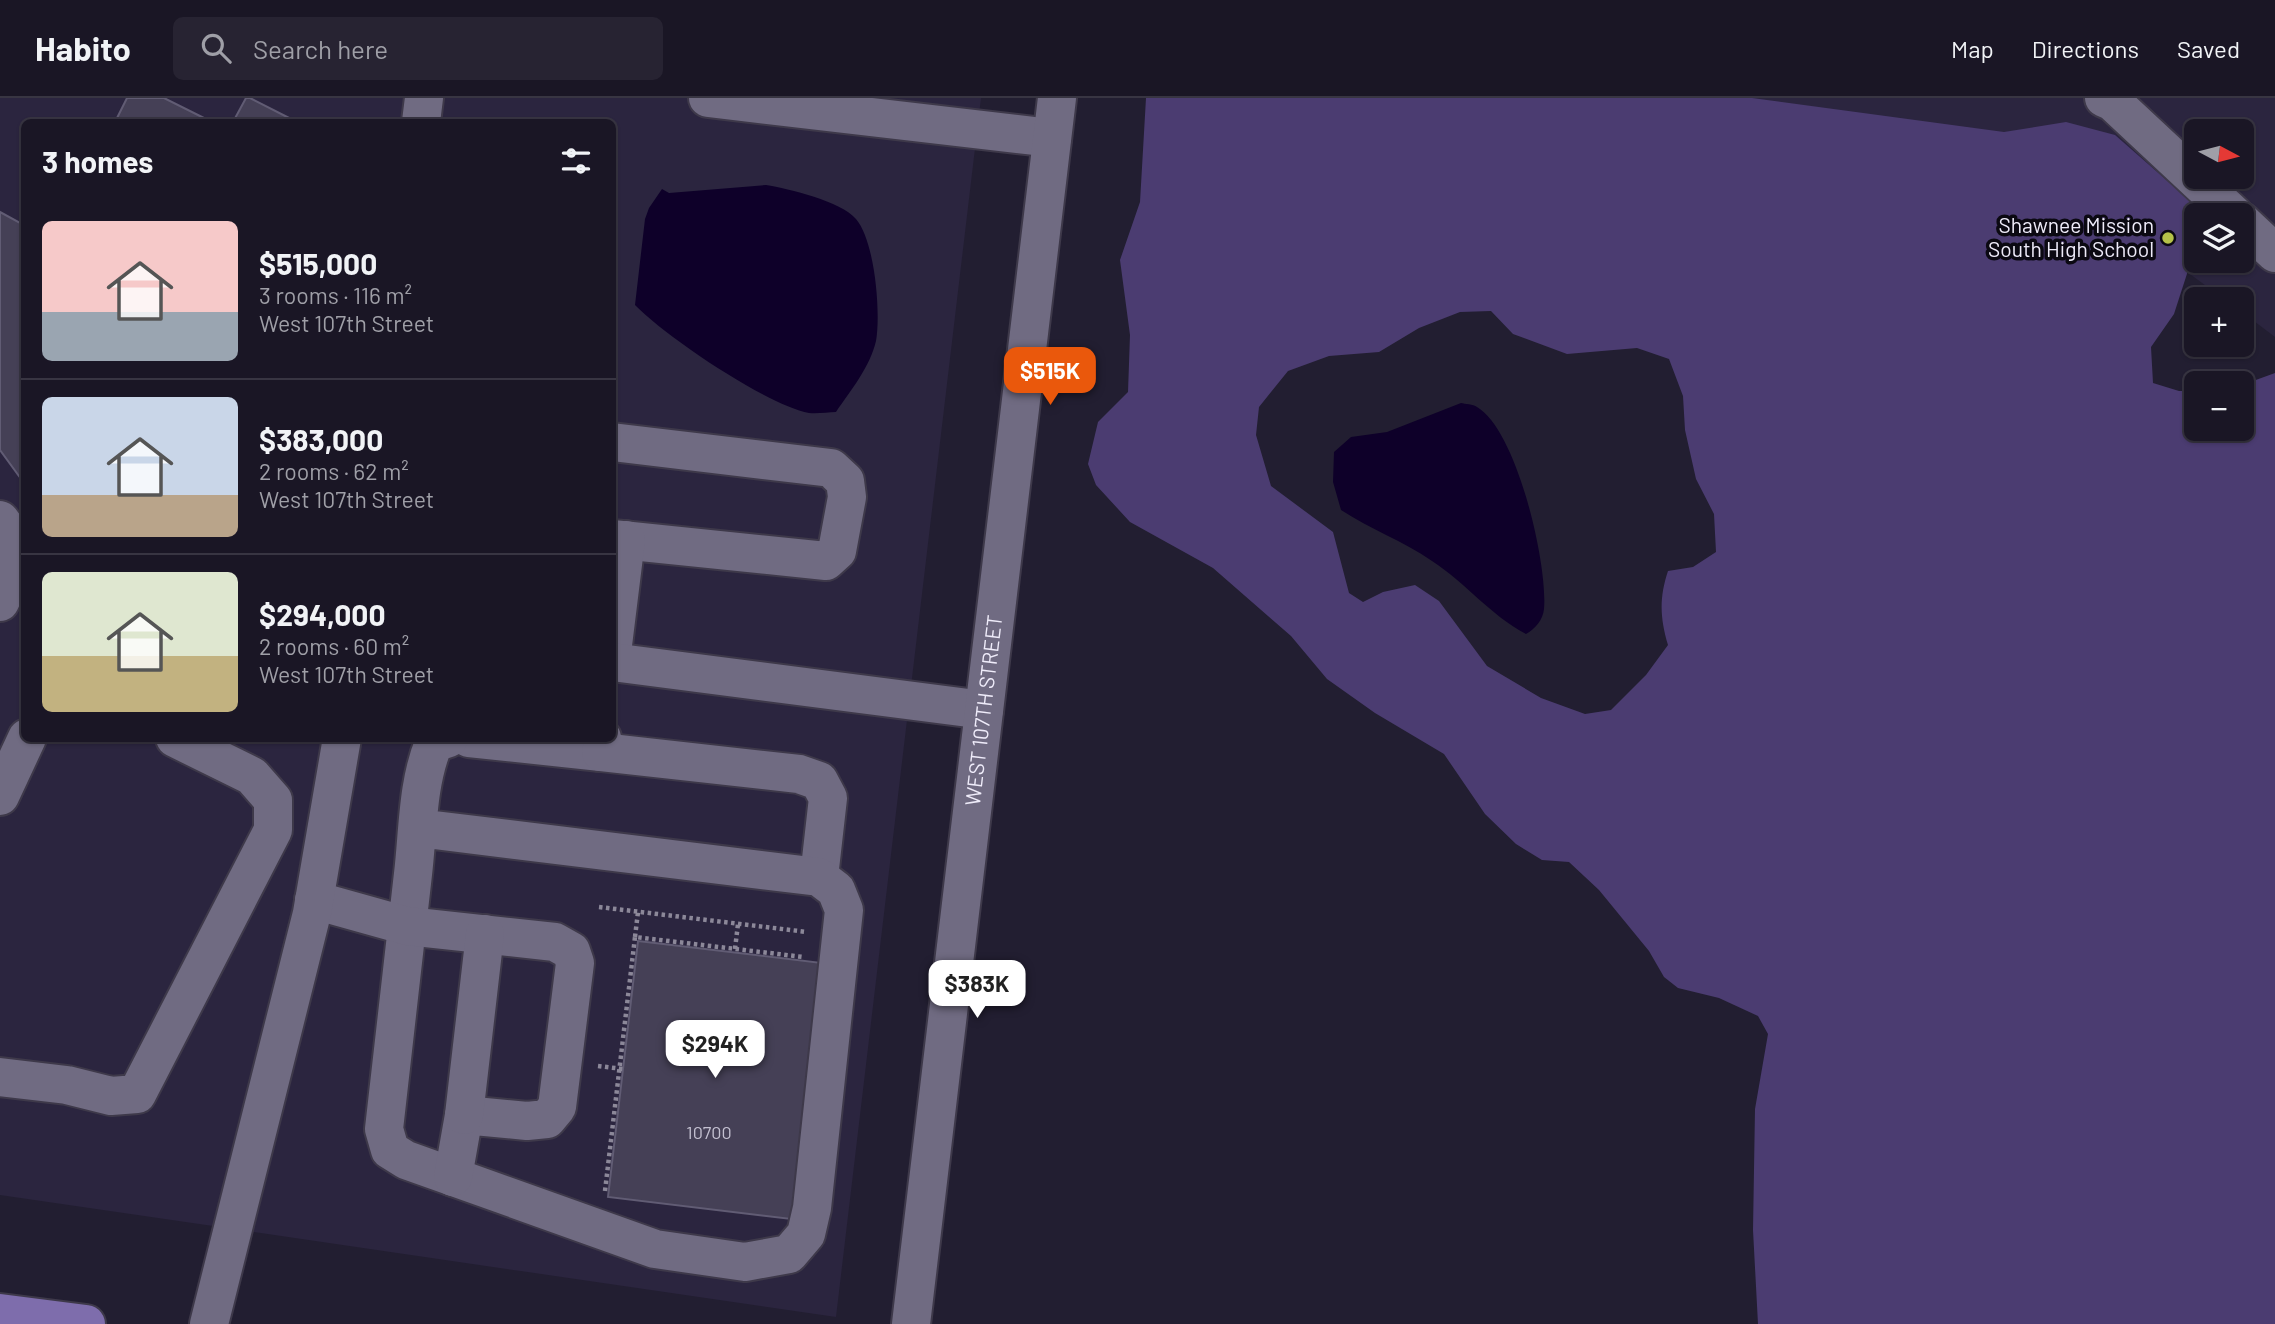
<!DOCTYPE html>
<meta charset="utf-8">
<style>
:root{--surface:#1a1625;--page:#272332;--text:#f1f3f6;--muted:#9f9fa7;--line:#383542;--accent:#ea580c}
body{margin:0;font-family:Barlow,sans-serif;background:var(--page);color:var(--text);height:100vh;display:flex;flex-direction:column;font-size:26px;white-space:nowrap}
*{box-sizing:border-box;margin:0}
p{font-size:23px;color:var(--muted)}
.icon{flex:none;width:38px;height:38px;fill:none;stroke:currentColor;stroke-width:2;stroke-linecap:round;stroke-linejoin:round}
.map{position:relative;flex:1;overflow:hidden}
.panel{position:absolute;left:21px;top:21px;width:595px;height:623px;display:flex;flex-direction:column;background:var(--surface);border-radius:10px;box-shadow:0 2px 5px #0004,0 0 0 2px var(--line)}
.panel>*{flex:none}
.needle{width:46px;rotate:97deg}
.controls{position:absolute;left:2184px;top:21px;display:grid;gap:14px}
.controls a{display:grid;place-items:center;width:70px;height:70px;border-radius:10px;background:var(--surface);box-shadow:0 2px 5px #0004,0 0 0 2px var(--line);font-size:35px}
.price{position:absolute;translate:-50% -60px;padding:0 16px;border-radius:14px;background:#fff;color:#222;font-size:23px;line-height:46px;filter:drop-shadow(0 2px 4px #0008)}
.price::after{content:'';position:absolute;left:50%;top:42px;width:21px;height:16px;margin-left:-10px;background:inherit;clip-path:polygon(0 0,100% 0,50% 100%)}
.price.selected{background:var(--accent);color:#fff}
ul{padding:0;list-style:none}
li{display:flex;align-items:center;gap:21px;height:175px;padding:0 21px}
li+li{border-top:2px solid var(--line)}
li span{display:grid;place-items:center;flex:none;width:196px;height:140px;border-radius:10px;color:#555}
li>.icon{margin-inline-start:auto}
span .icon{width:84px;height:84px;fill:#fffc;stroke-width:1}
li b{font-size:30px}
h2{display:flex;justify-content:space-between;align-items:center;height:84px;padding:0 21px;font-size:30px}
header{display:flex;align-items:center;gap:42px;box-sizing:border-box;height:98px;padding:0 35px;background:var(--surface);border-bottom:2px solid var(--line)}
header strong{font-size:33px}
nav{display:flex;gap:38px;margin-inline-start:auto;font-size:24px}
.search{width:490px;height:63px;background:var(--page);display:flex;align-items:center;gap:18px;box-sizing:border-box;padding:0 24px;border-radius:10px;color:var(--muted);font-size:26px}
.map>svg:first-child{display:block}
</style>
<header>
<strong>Habito</strong>
<div class="search"><svg class="icon" aria-label="search" viewBox="0 0 24 24"><circle cx="10" cy="10" r="6"/><path d="M15 15l6 6"/></svg>Search here</div>
<nav><a>Map</a><a>Directions</a><a>Saved</a></nav>
</header>
<div class="map">
<svg width="2275" height="1226" viewBox="0 0 2275 1226">
<rect width="100%" height="100%" fill="#221e31"/>
<!-- built -->
<path fill="#2b253f" fill-rule="evenodd" d="M0 0H981L836 1219 0 1097ZM24 24H612V640H24Z
M1173 0H2275V239L2242 214V201H2224L2071 89ZM2196 33H2242V79H2196ZM2196 117H2242V163H2196Z"/>
<!-- forest -->
<path fill="#4b3c71" fill-rule="evenodd" d="M1146 0H1752L2004 34 2066 24 2115 37 2196 108 2195 151 2174 216 2151 249 2153 285 2179 293H2196V331H2242V287L2275 275V1226H1758L1753 1132 1755 1011 1768 936 1758 918 1719 900 1678 890 1664 879 1649 853 1599 792 1569 764 1542 762 1516 746 1485 716 1444 656 1375 615 1327 581 1291 538 1213 470 1130 424 1096 387 1088 366 1098 324 1128 294 1130 237 1120 162 1140 104ZM1491 213 1513 236 1567 256 1637 250 1669 261 1683 298 1685 332 1696 381 1714 416 1716 454 1693 469 1668 473C1659 500 1660 520 1668 547L1646 577 1611 612 1585 616 1541 600 1487 568 1439 503 1415 487 1383 494 1363 504 1349 495 1333 434 1271 388 1256 337 1259 309 1288 273 1329 258 1379 254 1419 230 1460 214Z"/>
<!-- water -->
<path fill="#0e0029" d="M766 87C789 91 841 103 856 121 875 143 881 215 876 243 870 269 851 292 836 314 828 314 818 316 809 315 767 307 666 239 635 207L645 121 649 110 662 91 669 95Z
M1461 305C1465 306 1473 306 1477 309 1517 332 1548 467 1544 511 1543 522 1535 531 1526 536 1490 517 1466 485 1432 463 1403 443 1370 431 1341 412L1333 384 1334 354 1351 339 1387 334Z"/>
<!-- building -->
<path fill="#454056" stroke="#615c74" stroke-width="2" d="M127 0H164L212 24H115Z
M246 0H250L297 24H233Z
M0 114 24 127V385L0 352Z
M638 843 822 865 791 1121 608 1099Z"/>
<g fill="none" stroke-linecap="round" stroke-linejoin="round">
<defs>
<g id="minor">
<path d="M708 0 1052 40"/>
<path d="M2104 0 2113 4 2234 117"/>
<path d="M421 24 424 0"/>
<path d="M2242 124 2275 155"/>
<path d="M612 344 831 370 845 383 847 399 837 453 826 463 612 441"/>
<path d="M0 422 18 446 13 477 0 504"/>
<path d="M612 555 626 442"/>
<path d="M612 564 984 612"/>
<path d="M469 640 601 654 602 640"/>
<path d="M601 654 799 676 819 683 828 700 819 779"/>
<path d="M0 698 27 640"/>
<path d="M418 730 819 779 836 792 844 812 812 1110 806 1136 789 1156 745 1164 655 1151 406 1062 390 1052 384 1031C394 946 404 861 413 776 418 734 417 685 434 645L449 640"/>
<path d="M314 802 407 828 555 844 571 853 575 865 557 1009 547 1021 527 1023 464 1017 453 1079"/>
<path d="M0 979 67 987 111 998 137 996 273 732V702L252 678 175 640"/>
<path d="M464 1017 485 836"/>
<path d="M209 1226 312 815 342 640"/>
<path id="s1" d="M911 1226 1057 0"/>
</g>
<path id="major" d="M0 1215 86 1226"/>
</defs>
<!-- minor casing -->
<use href="#minor" stroke="#3e394a" stroke-width="42"/>
<!-- major casing -->
<use href="#major" stroke="#3e394a" stroke-width="42"/>
<!-- path -->
<path stroke="#8c8899" stroke-width="4.5" stroke-dasharray="3.5 3.5" stroke-linecap="butt" d="M599 809 807 834
M635 839 638 814
M735 851 738 826
M598 968 623 971
M605 1093 635 839 803 859"/>
<!-- minor -->
<use href="#minor" stroke="#706b82" stroke-width="38"/>
<!-- major -->
<use href="#major" stroke="#7e6dac" stroke-width="38"/>
</g>
<!-- markers -->
<circle fill="#b5c249" stroke="#0b0912" stroke-width="2.5" cx="2168" cy="140" r="7"/>
<g text-anchor="middle" stroke-width="7" stroke-linejoin="round" paint-order="stroke">
<!-- number labels -->
<g font-size="18" fill="#c4c1d1">
<text x="709" y="1041">10700</text>
</g>
<!-- poi labels -->
<g font-size="21" fill="#efecfa" stroke="#0b0912" text-anchor="end">
<text x="2154" y="135">Shawnee Mission<tspan x="2154" dy="24">South High School</tspan></text>
</g>
<!-- street labels -->
<g font-size="21" fill="#efecfa" stroke="#0b0912">
<text dy="7" stroke="none"><textPath href="#s1" startOffset="618">WEST 107TH STREET</textPath></text>
</g>
</g>
</svg>
<div class="controls">
<a><svg class="needle" viewBox="-14 -14 28 28"><path d="M0-13l5 13h-10z" fill="#e53935"/><path d="M0 13l5-13h-10z" fill="#9f9fa7"/></svg></a>
<a><svg class="icon" aria-label="layers" viewBox="0 0 24 24"><path d="M12 4l9 5-9 5-9-5zM3 14l9 5 9-5"/></svg></a>
<a>+</a>
<a>−</a>
</div>
<b class="price selected" style="left:1050px;top:309px">$515K</b>
<b class="price" style="left:977px;top:922px">$383K</b>
<b class="price" style="left:715px;top:982px">$294K</b>
<section class="panel">
<h2>3 homes<svg class="icon" aria-label="filters" viewBox="0 0 24 24"><path d="M4 7h16M4 17h16"/><circle cx="9" cy="7" r="2"/><circle cx="15" cy="17" r="2"/></svg></h2>
<ul>
<li><span style="background:linear-gradient(#f6c9c9 65%,#9aa5b1 0)"><svg class="icon" aria-label="home" viewBox="0 0 24 24"><path d="M3 11l9-7 9 7M6 9v11h12V9"/></svg></span><div><b>$515,000</b><p>3 rooms · 116 m²</p><p>West 107th Street</p></div></li>
<li><span style="background:linear-gradient(#c9d6e8 70%,#b9a48a 0)"><svg class="icon" aria-label="home" viewBox="0 0 24 24"><path d="M3 11l9-7 9 7M6 9v11h12V9"/></svg></span><div><b>$383,000</b><p>2 rooms · 62 m²</p><p>West 107th Street</p></div></li>
<li><span style="background:linear-gradient(#dfe7d0 60%,#c2b280 0)"><svg class="icon" aria-label="home" viewBox="0 0 24 24"><path d="M3 11l9-7 9 7M6 9v11h12V9"/></svg></span><div><b>$294,000</b><p>2 rooms · 60 m²</p><p>West 107th Street</p></div></li>
</ul>
</section>
</div>
